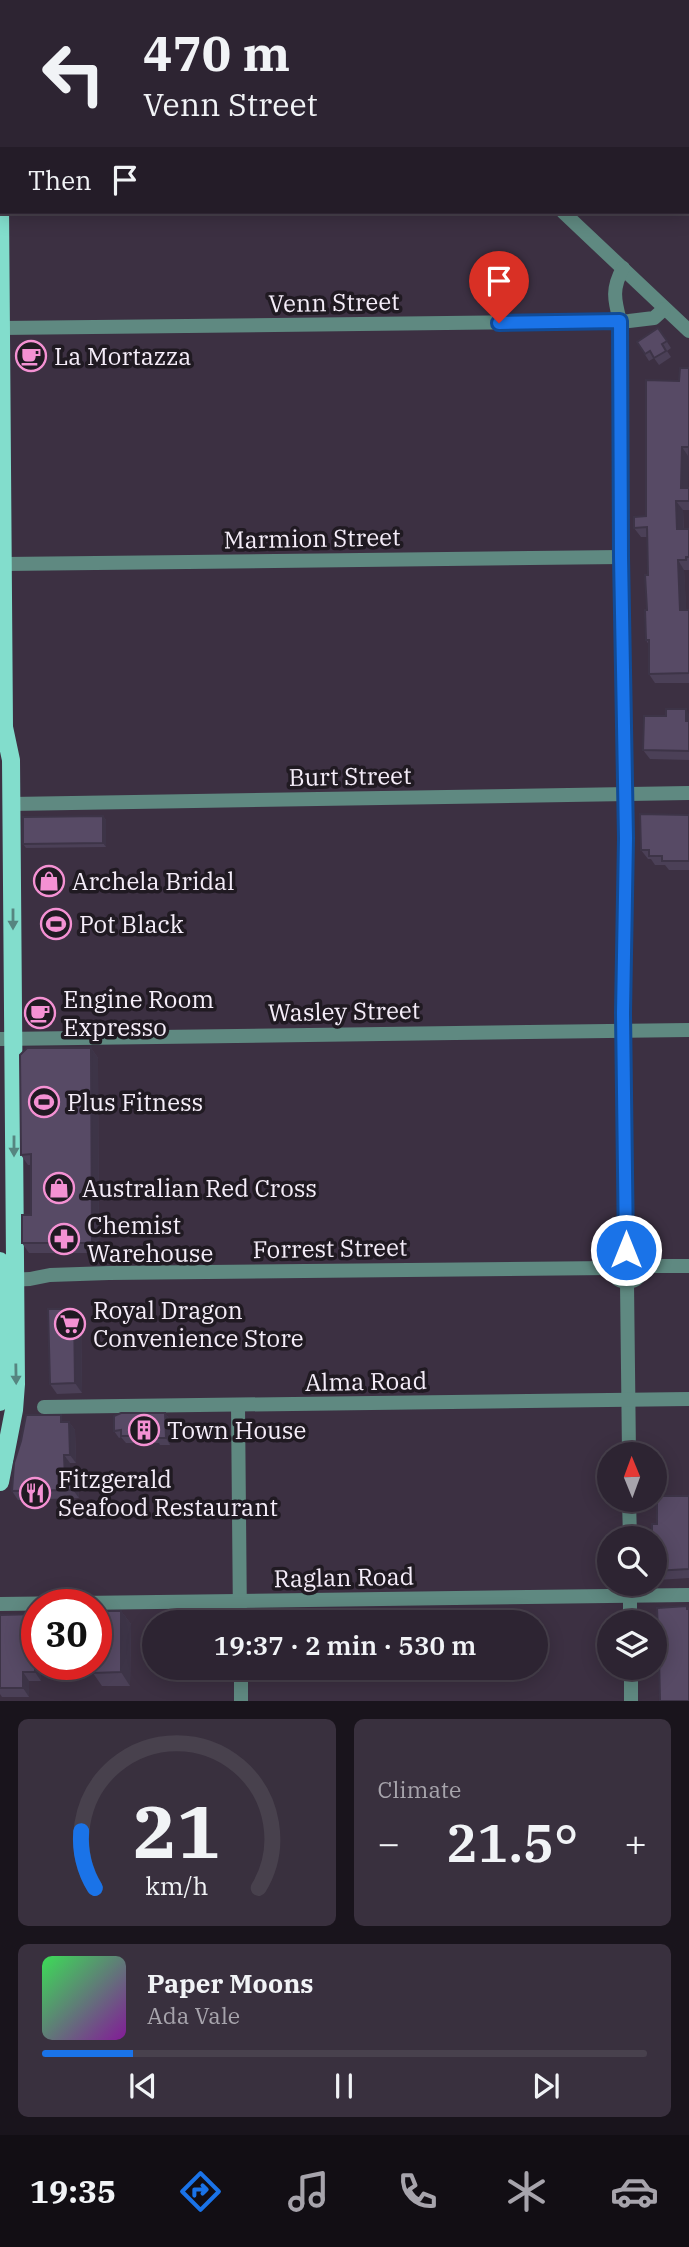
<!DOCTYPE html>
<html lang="en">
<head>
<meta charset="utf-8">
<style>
  body { margin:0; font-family:"IBM Plex Serif",serif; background:#39303e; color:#f1f3f6; height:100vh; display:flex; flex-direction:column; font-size:26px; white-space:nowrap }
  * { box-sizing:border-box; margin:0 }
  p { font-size:23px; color:#a7a4ac }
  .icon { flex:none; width:38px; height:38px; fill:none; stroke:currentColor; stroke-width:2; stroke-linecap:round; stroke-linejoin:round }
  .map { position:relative; height:1701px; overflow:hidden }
  .sheet { display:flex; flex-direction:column; gap:18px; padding:18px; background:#19141c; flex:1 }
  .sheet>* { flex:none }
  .banner { position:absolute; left:0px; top:0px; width:690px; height:214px; box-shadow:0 4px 18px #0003,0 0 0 2px #48414d; background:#2d2432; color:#f1f3f6; overflow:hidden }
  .needle { width:46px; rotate:359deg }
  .buttons { position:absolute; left:597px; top:1442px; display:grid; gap:14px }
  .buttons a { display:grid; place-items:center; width:70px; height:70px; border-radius:50%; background:#2d2432; box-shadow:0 4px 18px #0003,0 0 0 2px #48414d; font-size:35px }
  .speed { position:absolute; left:21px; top:1589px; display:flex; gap:14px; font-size:35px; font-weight:700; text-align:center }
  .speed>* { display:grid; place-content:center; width:91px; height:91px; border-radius:50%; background:#2d2432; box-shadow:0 4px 18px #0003,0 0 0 2px #48414d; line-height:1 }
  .speed .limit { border:10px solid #d22; background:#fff; color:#111 }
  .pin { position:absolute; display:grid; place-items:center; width:60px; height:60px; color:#fff; margin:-72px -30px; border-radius:50% 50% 50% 0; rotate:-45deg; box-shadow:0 0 7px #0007 }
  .pin .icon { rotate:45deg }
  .me { position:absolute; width:77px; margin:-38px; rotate:0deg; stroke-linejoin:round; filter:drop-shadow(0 0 5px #0008) }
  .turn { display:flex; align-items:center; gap:24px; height:147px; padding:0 28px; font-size:32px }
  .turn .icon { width:91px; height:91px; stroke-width:2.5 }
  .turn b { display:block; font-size:49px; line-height:60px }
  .then { display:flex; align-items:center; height:66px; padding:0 28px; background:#0003; gap:14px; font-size:26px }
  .big { font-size:52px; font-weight:600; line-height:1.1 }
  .sheet .tile { flex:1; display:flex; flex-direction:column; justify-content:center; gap:10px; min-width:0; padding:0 24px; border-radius:10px; background:#39303e }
  .sheet .dial { align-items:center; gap:0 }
  .dial svg { height:182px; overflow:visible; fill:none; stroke:#48414d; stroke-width:7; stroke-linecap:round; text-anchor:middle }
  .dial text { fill:#f1f3f6; stroke:none }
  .song { display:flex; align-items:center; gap:21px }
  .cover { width:84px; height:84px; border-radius:10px; background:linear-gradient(135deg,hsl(130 70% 55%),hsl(290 70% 35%)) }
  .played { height:7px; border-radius:4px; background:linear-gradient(90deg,#1a73e8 15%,#48414d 15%) }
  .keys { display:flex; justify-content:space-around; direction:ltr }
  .heat { display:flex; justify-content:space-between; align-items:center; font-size:38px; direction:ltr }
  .sheet .tiles { flex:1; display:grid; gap:18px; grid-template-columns:1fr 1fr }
  .tile:last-child { grid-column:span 2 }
  .trip { position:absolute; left:142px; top:1610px; width:406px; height:70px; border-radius:35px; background:#2d2432; box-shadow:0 4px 18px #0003,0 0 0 2px #48414d; font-weight:600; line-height:70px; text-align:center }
  .menu { display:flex; height:112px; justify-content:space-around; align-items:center; background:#120e14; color:#a7a4ac }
  .menu .icon { width:49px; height:49px }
  .menu .selected { color:#1a73e8 }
  .menu b { font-size:32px; color:#f1f3f6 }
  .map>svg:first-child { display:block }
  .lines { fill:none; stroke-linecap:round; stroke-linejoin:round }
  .street { stroke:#5f8981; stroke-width:14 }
  .primary { stroke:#82ddcc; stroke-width:18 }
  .wall { fill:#4b4057 }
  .shaded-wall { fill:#3d3447 }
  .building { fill:#574a65; stroke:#3d3447; stroke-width:2 }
  .oneway { fill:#568580 }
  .route-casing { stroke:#114b97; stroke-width:18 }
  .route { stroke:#1a73e8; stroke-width:12 }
  .labels { text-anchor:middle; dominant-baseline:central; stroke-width:7; stroke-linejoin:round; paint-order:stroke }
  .street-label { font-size:24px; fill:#f5edf9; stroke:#201a22 }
  .poi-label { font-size:24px; fill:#f5edf9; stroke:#201a22; text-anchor:start }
</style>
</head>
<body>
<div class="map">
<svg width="689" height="1701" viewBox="0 0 689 1701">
  <rect width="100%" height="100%" fill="#3c3042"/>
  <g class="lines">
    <g class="street">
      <polyline points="499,0 500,2"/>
      <polyline points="688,18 689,8"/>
      <polyline points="688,41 689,41"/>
      <polyline points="0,48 2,48"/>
      <polyline points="563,212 689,331"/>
      <path d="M 623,268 C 612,288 614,299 620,321 L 621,557 L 626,813 L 626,912 L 623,1013 L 626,1250"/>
      <polyline points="1,328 629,321 654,318 664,309"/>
      <polyline points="4,564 621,557"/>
      <polyline points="11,804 689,793"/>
      <polyline points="0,1039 689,1030"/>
      <circle cx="627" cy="1266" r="16"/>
      <polyline points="643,1266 689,1266"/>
      <polyline points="7,1280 30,1279 50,1275 109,1273 610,1268"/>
      <polyline points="627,1283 629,1454"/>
      <polyline points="238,1405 240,1622"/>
      <polyline points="44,1407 689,1399"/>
      <polyline points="629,1500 630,1538"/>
      <polyline points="0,1604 689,1595"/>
      <polyline points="630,1622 630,1584"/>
      <polyline points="241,1668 241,1701"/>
      <polyline points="631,1668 631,1701"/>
    </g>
    <g class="primary">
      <polyline points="685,0 687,2"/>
      <polyline points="0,205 4,727 11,760 16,1384 14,1410 0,1482"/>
      <polyline points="0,1261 0,1402"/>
    </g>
  </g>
  <g class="wall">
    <polygon points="658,328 671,348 667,351 671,357 659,365 654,358 649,361 637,342"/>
    <polygon points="689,368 688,488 689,488 689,510 683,510 684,529 689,529 689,570 684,570 686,610 689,610 689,683 655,683 649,674 649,645 646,640 648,575 647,537 641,537 634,528 646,516 679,381"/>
    <polygon points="689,714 689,760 650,759 643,750 666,716"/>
    <polygon points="689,815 689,870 669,870 665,865 655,865 651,859 648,859 641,850"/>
    <polygon points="103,816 106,820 106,847 26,848 23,844"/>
    <polygon points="91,1048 98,1058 99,1253 29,1253 22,1243 31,1215 31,1165 28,1165 21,1155"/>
    <polygon points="81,1319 82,1393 57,1394 50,1384"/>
    <polygon points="165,1413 170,1420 170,1445 160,1445 159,1443 126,1443 121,1437 119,1438 114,1431"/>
    <polygon points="66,1422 69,1422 75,1430 76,1463 70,1463 70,1479 78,1488 79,1498 18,1500 12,1491"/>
    <polygon points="689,1496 689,1578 657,1580 654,1576 654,1538 657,1524"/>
    <polygon points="687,1606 689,1609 659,1663 654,1657 654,1632 658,1632"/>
    <polygon points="121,1611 131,1624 130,1686 102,1686 93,1673"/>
    <polygon points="37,1614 37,1664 48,1664 41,1665 41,1681 29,1681 29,1697 2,1697 0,1694 0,1615"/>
  </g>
  <g class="shaded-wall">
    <polygon points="682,447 688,456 688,497 681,488"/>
    <polygon points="676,501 683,510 684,538 677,529"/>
    <polygon points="678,560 684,570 687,619 680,610"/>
    <polygon points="686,709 689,714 689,725 686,721"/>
    <polygon points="103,816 106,820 106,847 103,843"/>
    <polygon points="91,1048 98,1058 99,1253 92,1243"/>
    <polygon points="74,1309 81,1319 82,1393 75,1383"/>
    <polygon points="165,1413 170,1420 170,1445 166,1438"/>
    <polygon points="69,1422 75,1430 76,1463 70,1455"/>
    <polygon points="64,1455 70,1463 70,1487 65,1479"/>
    <polygon points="73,1479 78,1488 79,1498 73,1490"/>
    <polygon points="121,1611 131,1624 130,1686 121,1672"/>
    <polygon points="35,1656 37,1659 37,1664 41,1665 41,1681 35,1672"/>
    <polygon points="23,1672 29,1681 29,1697 23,1688"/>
  </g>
  <g class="building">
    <rect x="22" y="0" width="37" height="2"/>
    <polygon points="658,328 667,341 662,344 666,351 654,358 650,351 645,354 637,342"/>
    <polygon points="680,368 689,368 689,447 682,447 681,488 689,488 689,501 676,501 677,529 689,529 689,557 686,557 686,560 678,560 680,610 689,610 689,673 649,674 649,640 646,640 645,610 647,610 645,575 648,575 647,527 634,528 634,517 646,516 646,380 679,381"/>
    <polygon points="666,709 686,709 686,721 689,721 689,751 643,750 644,716 666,716"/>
    <polygon points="640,814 689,815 689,861 662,861 662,856 649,856 649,850 641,850"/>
    <polygon points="103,816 103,843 23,844 23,817"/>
    <polygon points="27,1048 91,1048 92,1243 22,1243 22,1215 31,1215 31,1154 21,1155 20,1055"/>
    <polygon points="48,1309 74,1309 75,1383 50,1384"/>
    <polygon points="121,1413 165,1413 166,1438 155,1438 155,1436 121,1436 121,1430 114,1431 114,1416"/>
    <polygon points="26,1415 61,1415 61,1422 69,1422 70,1455 64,1455 65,1479 73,1479 73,1490 12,1491 14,1463 21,1441"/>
    <polygon points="657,1496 689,1496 689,1569 654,1571 654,1538 652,1538 652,1524 657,1524"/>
    <polygon points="687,1606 687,1609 689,1609 689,1701 660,1701 659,1655 654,1655 654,1632 658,1632 657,1608"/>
    <polygon points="96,1611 121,1611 121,1672 93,1673 93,1664 96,1664"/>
    <polygon points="37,1614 37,1656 35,1656 35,1672 23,1672 23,1688 0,1688 0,1615"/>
  </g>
  <defs><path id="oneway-solid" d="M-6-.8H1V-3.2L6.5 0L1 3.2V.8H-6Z" transform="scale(1.75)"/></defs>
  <g class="oneway">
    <use href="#oneway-solid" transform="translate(13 919) rotate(90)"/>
    <use href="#oneway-solid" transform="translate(14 1146) rotate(90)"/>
    <use href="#oneway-solid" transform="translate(16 1374) rotate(89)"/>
  </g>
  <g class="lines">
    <g class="route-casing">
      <polyline id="route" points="499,323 620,321 621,557 626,838 623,1013 626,1250"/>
    </g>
    <use href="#route" class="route"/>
  </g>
  <defs>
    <g id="cafe-ring" transform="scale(1.575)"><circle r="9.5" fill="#201a22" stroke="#f491d3" stroke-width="1.5"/><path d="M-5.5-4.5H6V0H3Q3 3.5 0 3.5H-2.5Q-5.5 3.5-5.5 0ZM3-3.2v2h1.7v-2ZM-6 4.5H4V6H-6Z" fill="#f491d3"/></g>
    <g id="shop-ring" transform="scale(1.575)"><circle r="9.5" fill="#201a22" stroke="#f491d3" stroke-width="1.5"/><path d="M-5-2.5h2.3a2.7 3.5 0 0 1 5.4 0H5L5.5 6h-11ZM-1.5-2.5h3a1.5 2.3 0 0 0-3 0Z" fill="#f491d3"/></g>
    <g id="stadium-ring" transform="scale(1.575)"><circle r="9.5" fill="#201a22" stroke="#f491d3" stroke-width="1.5"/><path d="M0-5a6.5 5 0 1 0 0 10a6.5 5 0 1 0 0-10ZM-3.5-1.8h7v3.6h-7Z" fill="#f491d3"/></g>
    <g id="pharmacy-ring" transform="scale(1.575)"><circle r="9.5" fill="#201a22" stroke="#f491d3" stroke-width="1.5"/><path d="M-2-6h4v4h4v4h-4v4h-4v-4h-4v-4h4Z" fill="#f491d3"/></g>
    <g id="supermarket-ring" transform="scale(1.575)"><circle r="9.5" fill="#201a22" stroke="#f491d3" stroke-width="1.5"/><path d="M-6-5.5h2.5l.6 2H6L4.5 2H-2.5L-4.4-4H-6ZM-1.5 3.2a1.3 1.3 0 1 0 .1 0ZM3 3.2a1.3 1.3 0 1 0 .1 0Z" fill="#f491d3"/></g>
    <g id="building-ring" transform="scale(1.575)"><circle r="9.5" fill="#201a22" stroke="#f491d3" stroke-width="1.5"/><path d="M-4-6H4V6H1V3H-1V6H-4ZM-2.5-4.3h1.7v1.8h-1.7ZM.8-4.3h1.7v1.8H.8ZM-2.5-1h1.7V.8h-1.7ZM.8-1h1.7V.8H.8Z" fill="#f491d3"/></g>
    <g id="restaurant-ring" transform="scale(1.575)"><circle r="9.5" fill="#201a22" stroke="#f491d3" stroke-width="1.5"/><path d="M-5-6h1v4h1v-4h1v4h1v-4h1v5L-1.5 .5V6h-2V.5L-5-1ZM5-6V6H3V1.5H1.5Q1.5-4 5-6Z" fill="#f491d3"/></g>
  </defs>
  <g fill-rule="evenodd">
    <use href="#cafe-ring" x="31" y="356"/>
    <use href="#shop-ring" x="49" y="881"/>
    <use href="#stadium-ring" x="56" y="924"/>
    <use href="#cafe-ring" x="40" y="1013"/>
    <use href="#stadium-ring" x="44" y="1102"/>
    <use href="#shop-ring" x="59" y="1188"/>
    <use href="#pharmacy-ring" x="64" y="1239"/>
    <use href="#supermarket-ring" x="70" y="1324"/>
    <use href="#building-ring" x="144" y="1430"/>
    <use href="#restaurant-ring" x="35" y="1493"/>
  </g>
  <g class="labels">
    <g class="street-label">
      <text transform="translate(334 302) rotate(-1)">Venn Street</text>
      <text transform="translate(312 538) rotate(-1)">Marmion Street</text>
      <text transform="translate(350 776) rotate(-1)">Burt Street</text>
      <text transform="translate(344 1011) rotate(-1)">Wasley Street</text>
      <text transform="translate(330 1248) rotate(-1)">Forrest Street</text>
      <text transform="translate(366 1381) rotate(-1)">Alma Road</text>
      <text transform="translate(344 1577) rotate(-1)">Raglan Road</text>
    </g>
    <g class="poi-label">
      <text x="54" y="356">La Mortazza</text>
      <text x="72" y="881">Archela Bridal</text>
      <text x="79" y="924">Pot Black</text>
      <text x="63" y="999">Engine Room<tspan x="63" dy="28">Expresso</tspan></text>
      <text x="67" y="1102">Plus Fitness</text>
      <text x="82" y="1188">Australian Red Cross</text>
      <text x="87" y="1225">Chemist<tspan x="87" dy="28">Warehouse</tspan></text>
      <text x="93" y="1310">Royal Dragon<tspan x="93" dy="28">Convenience Store</tspan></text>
      <text x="167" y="1430">Town House</text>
      <text x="58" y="1479">Fitzgerald<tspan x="58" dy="28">Seafood Restaurant</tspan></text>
    </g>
  </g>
</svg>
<div class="buttons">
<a><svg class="needle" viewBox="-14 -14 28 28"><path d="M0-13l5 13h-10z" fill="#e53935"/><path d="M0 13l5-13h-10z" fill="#a7a4ac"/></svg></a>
<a><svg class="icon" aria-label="search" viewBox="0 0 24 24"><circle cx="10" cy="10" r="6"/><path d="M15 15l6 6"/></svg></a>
<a><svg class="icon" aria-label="layers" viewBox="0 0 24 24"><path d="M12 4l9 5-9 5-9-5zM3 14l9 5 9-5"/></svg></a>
</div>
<div class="speed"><div class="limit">30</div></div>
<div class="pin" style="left:499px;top:323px;background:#d93025"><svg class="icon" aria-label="arrive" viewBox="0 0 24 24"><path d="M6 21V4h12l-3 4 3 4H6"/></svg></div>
<svg class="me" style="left:626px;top:1250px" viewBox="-20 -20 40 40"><circle r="17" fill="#1a73e8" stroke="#fff" stroke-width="3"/><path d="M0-11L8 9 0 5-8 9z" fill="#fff"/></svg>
<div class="trip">19:37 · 2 min · 530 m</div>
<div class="banner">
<div class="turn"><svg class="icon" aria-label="left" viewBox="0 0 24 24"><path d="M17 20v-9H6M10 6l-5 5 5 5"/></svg><div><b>470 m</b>Venn Street</div></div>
<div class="then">Then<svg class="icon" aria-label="arrive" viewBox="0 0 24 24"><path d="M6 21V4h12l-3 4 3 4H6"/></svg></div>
</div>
</div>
<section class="sheet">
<div class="tiles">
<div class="tile dial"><svg viewBox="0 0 100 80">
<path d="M14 69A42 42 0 1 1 86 69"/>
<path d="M14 69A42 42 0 0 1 8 44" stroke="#1a73e8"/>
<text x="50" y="56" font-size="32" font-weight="700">21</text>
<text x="50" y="72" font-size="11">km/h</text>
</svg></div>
<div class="tile"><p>Climate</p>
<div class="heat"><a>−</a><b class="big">21.5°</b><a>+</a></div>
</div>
<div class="tile">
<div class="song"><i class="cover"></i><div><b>Paper Moons</b><p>Ada Vale</p></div></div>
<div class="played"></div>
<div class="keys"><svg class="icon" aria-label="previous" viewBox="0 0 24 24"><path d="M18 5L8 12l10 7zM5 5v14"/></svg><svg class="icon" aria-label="pause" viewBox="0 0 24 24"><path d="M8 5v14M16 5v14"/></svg><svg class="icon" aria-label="next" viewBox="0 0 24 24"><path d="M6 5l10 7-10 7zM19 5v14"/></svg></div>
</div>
</div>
</section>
<nav class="menu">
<b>19:35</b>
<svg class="icon selected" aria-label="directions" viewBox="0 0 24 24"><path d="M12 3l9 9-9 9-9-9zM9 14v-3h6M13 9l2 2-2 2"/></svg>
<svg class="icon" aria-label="music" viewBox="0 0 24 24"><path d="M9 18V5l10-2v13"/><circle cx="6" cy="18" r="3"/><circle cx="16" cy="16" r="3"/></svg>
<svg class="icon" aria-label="phone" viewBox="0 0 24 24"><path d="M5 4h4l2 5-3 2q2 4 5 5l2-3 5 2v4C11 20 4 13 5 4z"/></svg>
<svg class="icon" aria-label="climate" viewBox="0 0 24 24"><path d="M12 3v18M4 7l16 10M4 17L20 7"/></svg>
<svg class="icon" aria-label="car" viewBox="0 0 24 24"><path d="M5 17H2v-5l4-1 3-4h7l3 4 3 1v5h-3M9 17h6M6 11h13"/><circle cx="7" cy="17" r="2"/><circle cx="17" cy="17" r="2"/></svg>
</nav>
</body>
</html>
